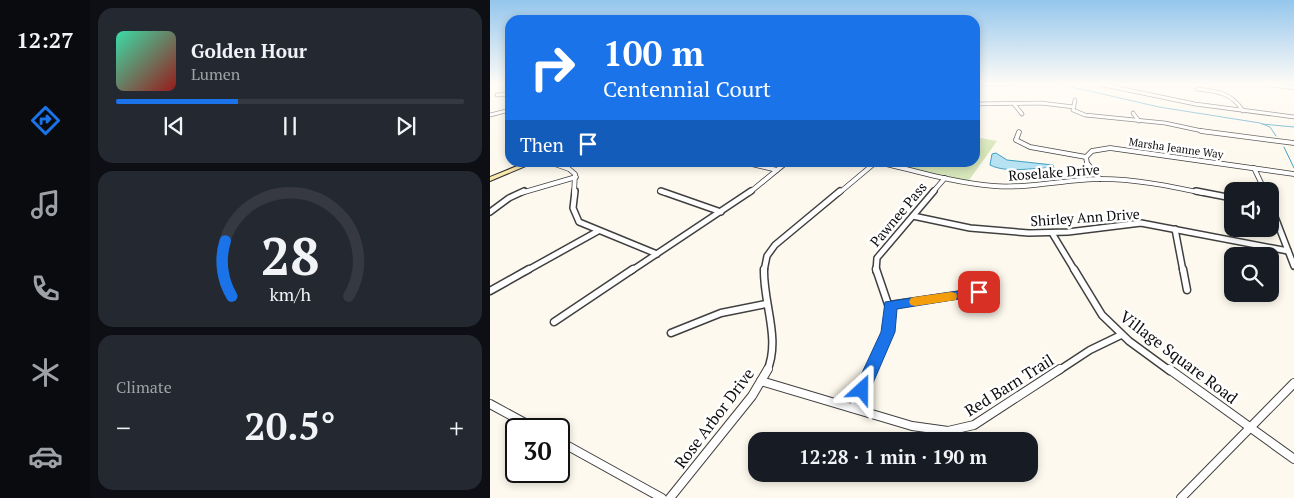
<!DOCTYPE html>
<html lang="en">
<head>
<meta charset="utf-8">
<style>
  body { margin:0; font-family:"PT Serif",serif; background:#242831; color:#f1f3f6; height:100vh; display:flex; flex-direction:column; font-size:19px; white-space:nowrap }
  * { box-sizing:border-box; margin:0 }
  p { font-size:16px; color:#9ea1a6 }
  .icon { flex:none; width:28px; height:28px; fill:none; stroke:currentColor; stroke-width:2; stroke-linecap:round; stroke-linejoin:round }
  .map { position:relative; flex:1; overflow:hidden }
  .sheet { display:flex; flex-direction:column; gap:8px; padding:8px; background:#0d0f14; width:400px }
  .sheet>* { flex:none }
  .top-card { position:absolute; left:15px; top:15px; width:475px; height:152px; border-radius:15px; box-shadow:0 2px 8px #0003; background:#1a73e8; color:#fff; overflow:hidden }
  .tools { position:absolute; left:734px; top:182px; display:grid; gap:10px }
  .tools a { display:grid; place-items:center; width:55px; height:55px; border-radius:10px; background:#171b24; box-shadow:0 2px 8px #0003; font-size:25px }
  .speed { position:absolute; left:15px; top:418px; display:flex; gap:10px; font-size:25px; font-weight:700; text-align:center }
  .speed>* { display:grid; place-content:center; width:65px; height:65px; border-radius:50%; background:#171b24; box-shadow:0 2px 8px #0003; line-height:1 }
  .speed .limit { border:2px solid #111; border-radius:8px; background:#fff; color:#111 }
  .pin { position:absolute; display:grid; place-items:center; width:42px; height:42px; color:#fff; margin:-21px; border-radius:10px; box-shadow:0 2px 8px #0006 }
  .me { position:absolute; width:55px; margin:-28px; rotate:24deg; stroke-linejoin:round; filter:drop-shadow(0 0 4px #0008) }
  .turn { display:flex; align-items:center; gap:18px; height:105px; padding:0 15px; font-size:22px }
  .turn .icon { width:65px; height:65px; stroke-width:2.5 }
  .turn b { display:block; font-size:35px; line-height:42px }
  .then { display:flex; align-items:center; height:48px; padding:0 15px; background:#0003; gap:10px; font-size:19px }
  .big { font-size:38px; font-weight:700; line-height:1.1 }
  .sheet .card { flex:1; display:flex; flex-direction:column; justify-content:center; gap:8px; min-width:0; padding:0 18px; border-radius:15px; background:#242831 }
  .sheet .dial { align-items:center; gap:0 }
  .dial svg { height:130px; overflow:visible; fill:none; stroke:#363941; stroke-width:7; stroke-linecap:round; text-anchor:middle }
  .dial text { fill:#f1f3f6; stroke:none }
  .song { display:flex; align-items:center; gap:15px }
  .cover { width:60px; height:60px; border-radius:8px; background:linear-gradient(135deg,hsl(160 70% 55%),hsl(0 70% 35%)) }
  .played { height:5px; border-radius:2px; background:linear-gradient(90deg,#1a73e8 35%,#363941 35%) }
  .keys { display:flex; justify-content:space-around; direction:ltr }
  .heat { display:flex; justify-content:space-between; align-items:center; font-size:28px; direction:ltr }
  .trip { position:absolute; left:258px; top:432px; width:290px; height:50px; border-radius:15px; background:#171b24; box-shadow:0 2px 8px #0003; font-weight:700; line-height:50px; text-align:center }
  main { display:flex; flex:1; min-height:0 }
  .dock { display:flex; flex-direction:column; width:90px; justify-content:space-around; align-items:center; background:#090b0e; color:#9ea1a6 }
  .dock .icon { width:35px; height:35px }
  .dock .current { color:#1a73e8 }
  .dock b { font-size:22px; color:#f1f3f6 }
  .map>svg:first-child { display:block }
  .green { fill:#d6e6ba }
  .water { fill:#b6e2f2; stroke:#419fc5 }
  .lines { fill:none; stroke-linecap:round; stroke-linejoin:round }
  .stream { stroke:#419fc5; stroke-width:1 }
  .street-far4-casing { stroke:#404040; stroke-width:4.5 }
  .street-far3-casing { stroke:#404040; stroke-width:5.5 }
  .street-far2-casing { stroke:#404040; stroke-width:8 }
  .street-far1-casing { stroke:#404040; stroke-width:9 }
  .street-casing { stroke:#404040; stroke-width:10 }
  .secondary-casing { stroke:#2f2f2f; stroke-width:2 }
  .street-far4 { stroke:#fff; stroke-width:3 }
  .street-far3 { stroke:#fff; stroke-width:4 }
  .street-far2 { stroke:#fff; stroke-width:5 }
  .street-far1 { stroke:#fff; stroke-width:6 }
  .street { stroke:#fff; stroke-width:8 }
  .secondary { fill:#fae9ad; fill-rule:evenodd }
  .route { fill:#1a73e8; stroke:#114b97 }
  .slow { fill:#f59e0b }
  .labels { text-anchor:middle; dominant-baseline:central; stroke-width:5; stroke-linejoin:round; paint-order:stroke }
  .far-street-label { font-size:11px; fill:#0d0d0d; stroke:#fff }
  .street-label { font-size:14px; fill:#0d0d0d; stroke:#fff }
  .near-street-label { font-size:16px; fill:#0d0d0d; stroke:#fff }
</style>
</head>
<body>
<main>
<nav class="dock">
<b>12:27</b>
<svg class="icon current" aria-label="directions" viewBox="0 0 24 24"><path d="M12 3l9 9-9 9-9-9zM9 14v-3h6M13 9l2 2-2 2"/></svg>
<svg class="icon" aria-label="music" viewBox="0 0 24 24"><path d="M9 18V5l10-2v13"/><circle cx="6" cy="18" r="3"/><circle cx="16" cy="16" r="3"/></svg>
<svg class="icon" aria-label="phone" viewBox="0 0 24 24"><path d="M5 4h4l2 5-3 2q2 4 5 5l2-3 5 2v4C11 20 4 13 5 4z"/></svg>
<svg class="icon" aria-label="climate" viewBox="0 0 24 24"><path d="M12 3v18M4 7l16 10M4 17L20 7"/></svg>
<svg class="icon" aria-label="car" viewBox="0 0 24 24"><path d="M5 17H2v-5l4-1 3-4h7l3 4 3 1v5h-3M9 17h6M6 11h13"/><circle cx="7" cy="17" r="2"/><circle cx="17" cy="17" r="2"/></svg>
</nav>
<section class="sheet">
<div class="card">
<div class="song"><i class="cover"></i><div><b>Golden Hour</b><p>Lumen</p></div></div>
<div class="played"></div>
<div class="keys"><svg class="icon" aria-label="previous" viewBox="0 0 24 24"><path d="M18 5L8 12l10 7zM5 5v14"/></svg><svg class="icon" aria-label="pause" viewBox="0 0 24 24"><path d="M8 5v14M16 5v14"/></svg><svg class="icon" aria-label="next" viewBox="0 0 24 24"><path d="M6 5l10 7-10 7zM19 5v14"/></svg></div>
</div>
<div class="card dial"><svg viewBox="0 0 100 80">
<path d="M14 69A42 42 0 1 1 86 69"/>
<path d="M14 69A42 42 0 0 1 10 35" stroke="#1a73e8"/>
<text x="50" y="56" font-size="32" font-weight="700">28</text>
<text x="50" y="72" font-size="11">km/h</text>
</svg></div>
<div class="card"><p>Climate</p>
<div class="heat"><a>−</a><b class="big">20.5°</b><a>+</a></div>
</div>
</section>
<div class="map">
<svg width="804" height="498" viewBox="0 0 804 498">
  <rect width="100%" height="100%" fill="#fef9ee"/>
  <polygon class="green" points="485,137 507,141 477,183 388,163 485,162"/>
  <path class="water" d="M 506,153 L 517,160 L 563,165 L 564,168 C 544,167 518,174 500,165 L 502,154 Z"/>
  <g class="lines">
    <g class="stream">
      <polyline points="569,84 669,107 770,123 780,127 786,136"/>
      <polyline points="772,124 804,127"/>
      <polyline points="794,147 804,168"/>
    </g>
    <g class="street-far4-casing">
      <g id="street-far4">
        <polyline points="485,84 522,84"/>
        <polyline points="609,84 705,104 804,117"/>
        <polyline points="771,84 804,88"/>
        <path d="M 707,89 C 727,91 742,93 753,111"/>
        <polyline points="7,95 20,94"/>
        <polyline points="585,100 583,110 595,115 675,123 717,132"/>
        <polyline points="485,104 551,103 584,107"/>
        <polyline points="524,104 532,114"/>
        <polyline points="643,113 649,121"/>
        <polyline points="0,115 20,110"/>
      </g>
    </g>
    <g class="street-far3-casing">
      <g id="street-far3">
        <polyline points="711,131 804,143"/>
        <polyline points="529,132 526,140 540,147 596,157"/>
        <polyline points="59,162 79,169 85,174 84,193"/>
        <polyline points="253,162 287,170 259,193"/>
        <path d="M 388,162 C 426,171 465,183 504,186 C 540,189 575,179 611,179 C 645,179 679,186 713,193"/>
        <polyline points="764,168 775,191"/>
        <polyline points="287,170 297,162"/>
        <polyline points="610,179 597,163 596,157 602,151 620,148 804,174"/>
        <polyline points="170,191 175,193"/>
        <polyline points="31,193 86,177"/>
        <polyline points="349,193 386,162"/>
        <polyline points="442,193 455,178"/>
      </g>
    </g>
    <g class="street-far2-casing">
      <g id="street-far2">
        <polyline points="85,191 83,208 89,222 167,254"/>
        <polyline points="171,191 231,212"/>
        <polyline points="706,191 742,198"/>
        <polyline points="780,204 804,266"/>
        <polyline points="0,212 19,198 34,191"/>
        <polyline points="423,216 480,228 539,233 578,232 651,223 798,251"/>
        <polyline points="685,229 693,271"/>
        <polyline points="562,233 585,271"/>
        <polyline points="36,271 108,231"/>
        <polyline points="141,271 261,191"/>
        <polyline points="274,271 277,256 285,245 350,191"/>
        <polyline points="386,271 387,258 444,191"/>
      </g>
    </g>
    <g class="street-far1-casing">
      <g id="street-far1">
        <path d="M 274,269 C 273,303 291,339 277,371"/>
        <polyline points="584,269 612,315 639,341 680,371"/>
        <polyline points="693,269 697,290"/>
        <polyline points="0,291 39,269"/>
        <polyline points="400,305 489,292"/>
        <polyline points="64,322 143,269"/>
        <polyline points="181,333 231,313 276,304"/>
        <polyline points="382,371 397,333 401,313 386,269"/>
        <polyline points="568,371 600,350 631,335"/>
      </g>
    </g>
    <g class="street-casing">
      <g id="street">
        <polyline points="679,369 804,459"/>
        <polyline points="271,381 422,426 458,431 484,425 570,369"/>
        <polyline points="0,404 46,429"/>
        <polyline points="363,408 382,369"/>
        <polyline points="69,441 172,498"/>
        <polyline points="180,498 262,396 278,369"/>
        <polyline points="691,498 804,383"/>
      </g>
    </g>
    <g class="secondary-casing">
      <polygon id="secondary" points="37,162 45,162 0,181 0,177"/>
    </g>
    <use href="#street-far4" class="street-far4"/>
    <use href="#street-far3" class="street-far3"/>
    <use href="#street-far2" class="street-far2"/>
    <use href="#street-far1" class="street-far1"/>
    <use href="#street" class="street"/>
    <use href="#secondary" class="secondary"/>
  </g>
  <linearGradient id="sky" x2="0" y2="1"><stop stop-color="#94c6ec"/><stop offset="0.55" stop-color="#fffcf7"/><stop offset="1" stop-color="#fffcf7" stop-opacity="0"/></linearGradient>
  <rect width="804" height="153" fill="url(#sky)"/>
  <polygon class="route" points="489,288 495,292 493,295 407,309 405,332 380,390 378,395 372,397 366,395 364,390 391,332 395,302"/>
  <polygon class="slow" points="461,292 466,293 467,296 466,300 425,306 421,305 419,302 421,298 425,297"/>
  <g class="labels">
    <g class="far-street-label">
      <text transform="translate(686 148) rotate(8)">Marsha Jeanne Way</text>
    </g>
    <g class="street-label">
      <text transform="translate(564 172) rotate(-4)">Roselake Drive</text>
      <text transform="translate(408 214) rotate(-50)">Pawnee Pass</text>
      <text transform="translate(595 217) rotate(-4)">Shirley Ann Drive</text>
    </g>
    <g class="near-street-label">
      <text transform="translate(689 357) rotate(37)">Village Square Road</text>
      <text transform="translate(519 385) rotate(-32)">Red Barn Trail</text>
      <text transform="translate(224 418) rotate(-53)">Rose Arbor Drive</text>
    </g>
  </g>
</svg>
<div class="tools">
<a><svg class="icon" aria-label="sound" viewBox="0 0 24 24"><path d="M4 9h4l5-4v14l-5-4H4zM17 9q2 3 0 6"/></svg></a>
<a><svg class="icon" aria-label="search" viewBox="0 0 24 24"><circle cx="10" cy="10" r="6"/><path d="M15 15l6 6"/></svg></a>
</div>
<div class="speed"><div class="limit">30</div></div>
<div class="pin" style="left:489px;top:292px;background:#d93025"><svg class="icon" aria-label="arrive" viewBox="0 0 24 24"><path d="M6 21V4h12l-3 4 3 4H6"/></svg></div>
<svg class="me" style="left:372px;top:390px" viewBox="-20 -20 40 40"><path d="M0-17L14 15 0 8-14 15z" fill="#1a73e8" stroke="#fff" stroke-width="4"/></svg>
<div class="trip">12:28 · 1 min · 190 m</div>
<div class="top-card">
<div class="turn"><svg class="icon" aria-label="right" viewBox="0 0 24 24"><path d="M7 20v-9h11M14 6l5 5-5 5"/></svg><div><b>100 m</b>Centennial Court</div></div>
<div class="then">Then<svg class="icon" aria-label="arrive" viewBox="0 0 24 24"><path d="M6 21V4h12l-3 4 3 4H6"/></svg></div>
</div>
</div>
</main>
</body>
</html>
